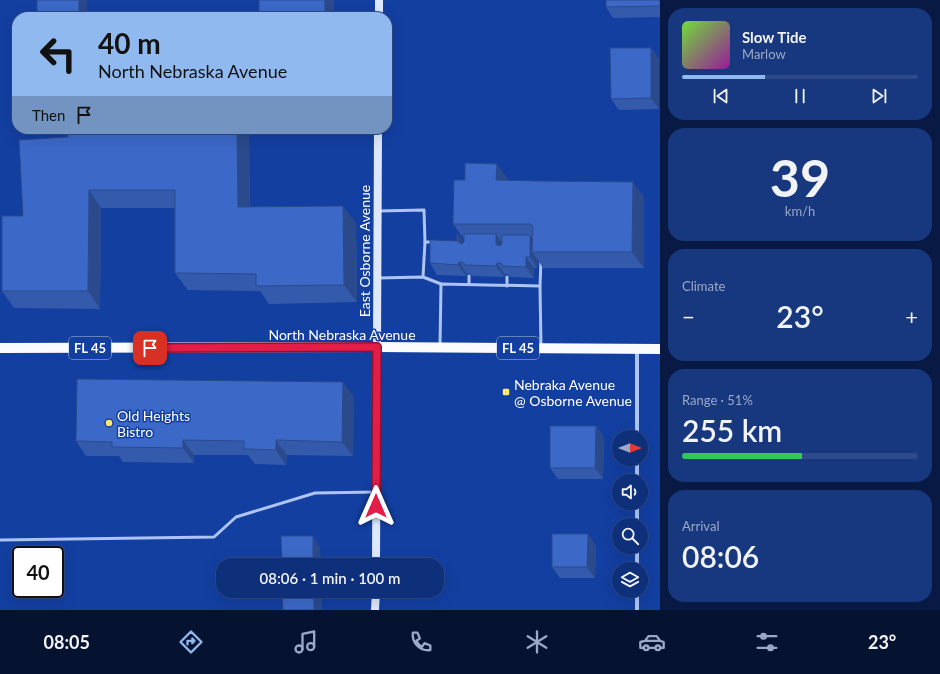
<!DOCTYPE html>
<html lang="en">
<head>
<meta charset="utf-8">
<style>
  body { margin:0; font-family:Lato,sans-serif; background:#17377e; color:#f1f3f6; height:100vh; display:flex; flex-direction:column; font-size:15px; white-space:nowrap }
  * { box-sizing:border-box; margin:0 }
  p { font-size:13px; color:#9ba9c6 }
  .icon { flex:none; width:22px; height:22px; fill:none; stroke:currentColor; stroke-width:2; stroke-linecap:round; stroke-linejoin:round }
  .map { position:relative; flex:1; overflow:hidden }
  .details { display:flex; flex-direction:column; gap:8px; padding:8px; background:#081a43; width:280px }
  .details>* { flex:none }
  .top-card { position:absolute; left:12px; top:12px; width:380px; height:122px; border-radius:16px; box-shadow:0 4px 16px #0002,0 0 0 1px #2e4a8a; background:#90b9f0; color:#111; overflow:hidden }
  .needle { width:26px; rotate:90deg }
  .fabs { position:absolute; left:612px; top:430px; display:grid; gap:8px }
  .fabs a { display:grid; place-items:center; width:36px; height:36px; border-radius:50%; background:#0e2f79; box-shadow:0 4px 16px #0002,0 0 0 1px #2e4a8a; font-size:20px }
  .speed { position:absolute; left:12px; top:546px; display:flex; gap:8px; font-size:20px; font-weight:700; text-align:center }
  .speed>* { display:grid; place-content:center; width:52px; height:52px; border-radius:50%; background:#0e2f79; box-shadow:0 4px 16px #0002,0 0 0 1px #2e4a8a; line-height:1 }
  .speed .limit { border:2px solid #111; border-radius:6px; background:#fff; color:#111 }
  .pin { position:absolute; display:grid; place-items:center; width:34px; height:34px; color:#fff; margin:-17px; border-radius:8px; box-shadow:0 2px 6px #0006 }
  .me { position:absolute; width:44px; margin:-22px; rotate:0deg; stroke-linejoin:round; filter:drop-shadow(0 0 3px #0008) }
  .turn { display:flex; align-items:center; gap:14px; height:84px; padding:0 20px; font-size:18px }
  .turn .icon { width:52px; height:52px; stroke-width:2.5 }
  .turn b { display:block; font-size:28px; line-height:34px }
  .then { display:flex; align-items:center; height:38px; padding:0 20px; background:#0003; gap:8px; font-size:15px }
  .big { font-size:30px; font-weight:600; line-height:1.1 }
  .details .card { flex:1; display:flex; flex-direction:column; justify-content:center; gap:6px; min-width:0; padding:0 14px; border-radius:16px; background:#17377e }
  .details .dial { align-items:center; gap:0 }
  .dial b { font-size:52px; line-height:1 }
  .song { display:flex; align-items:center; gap:12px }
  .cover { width:48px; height:48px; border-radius:6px; background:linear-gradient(135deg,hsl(100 70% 55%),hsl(300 70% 35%)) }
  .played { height:4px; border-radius:2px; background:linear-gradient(90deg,#90b9f0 35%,#2e4a8a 35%) }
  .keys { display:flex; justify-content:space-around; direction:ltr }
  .heat { display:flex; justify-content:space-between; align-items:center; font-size:22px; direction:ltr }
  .charge { height:6px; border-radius:3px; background:linear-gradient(90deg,#34c759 51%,#2e4a8a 0) }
  .trip { position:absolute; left:216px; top:558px; width:228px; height:40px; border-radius:16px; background:#0e2f79; box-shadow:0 4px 16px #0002,0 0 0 1px #2e4a8a; font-weight:600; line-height:40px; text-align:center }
  .tabs { display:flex; height:64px; justify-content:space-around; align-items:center; background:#061330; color:#9ba9c6 }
  .tabs .icon { width:28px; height:28px }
  .tabs .selected { color:#90b9f0 }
  .tabs b { font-size:18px; color:#f1f3f6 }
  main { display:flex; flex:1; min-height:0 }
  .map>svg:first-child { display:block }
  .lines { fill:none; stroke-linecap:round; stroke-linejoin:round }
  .lane { stroke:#adc4f5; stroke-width:3 }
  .street { stroke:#adc4f5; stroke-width:4 }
  .secondary { stroke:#dde7fd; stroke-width:8 }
  .primary { stroke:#fafbff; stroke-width:10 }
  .wall { fill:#345aac }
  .shaded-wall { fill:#2a4a8c }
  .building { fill:#3c69c8; stroke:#2a4a8c }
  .route-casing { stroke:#92132f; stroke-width:10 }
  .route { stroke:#e11d48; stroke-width:7 }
  .poi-dot { fill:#ffe870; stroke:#133fa1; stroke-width:1.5 }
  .labels { text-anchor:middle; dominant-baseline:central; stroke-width:3; stroke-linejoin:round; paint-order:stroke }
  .shield { fill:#133fa1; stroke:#b8c5e3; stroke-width:1 }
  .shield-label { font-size:13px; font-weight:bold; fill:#fff }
  .street-label { font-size:14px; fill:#fff; stroke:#133fa1 }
  .poi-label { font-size:14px; fill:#fff; stroke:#133fa1; text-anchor:start }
</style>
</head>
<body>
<main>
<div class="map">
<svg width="660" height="610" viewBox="0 0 660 610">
  <rect width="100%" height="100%" fill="#133fa1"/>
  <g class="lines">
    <g class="lane">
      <polyline points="378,211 424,210 425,242 435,242"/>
      <polyline points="541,260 540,286 541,347"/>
      <polyline points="423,277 425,242"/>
      <polyline points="507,277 507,286"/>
      <polyline points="378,278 423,277 441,284"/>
      <polyline points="469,284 469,276"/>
      <polyline points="440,345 441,284 540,286"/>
      <polyline points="0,540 214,537 236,517 315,493 376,492"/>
    </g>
    <g class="street">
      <polyline points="637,350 637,437"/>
      <polyline points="637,459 637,481"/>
      <polyline points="637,503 637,525"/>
      <polyline points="637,547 637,569"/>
      <polyline points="637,591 637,610"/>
    </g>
    <g class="secondary">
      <polyline points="379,17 379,0"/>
      <polyline points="376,565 378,129"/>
      <polyline points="375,610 376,591"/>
    </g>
    <polyline class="primary" points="0,348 377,347 660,349"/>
  </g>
  <g class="wall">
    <polygon points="660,0 660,17 613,18 606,7"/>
    <polygon points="651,48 659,59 659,109 619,110 611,99"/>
    <polygon points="68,129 249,129 250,207 356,223 357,302 269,304 260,291 188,290 175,273 175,208 101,208 100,309 14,308 2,291 23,216 68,137"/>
    <polygon points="508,179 508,180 644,197 644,268 543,268 538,260 537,268 534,268 534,278 510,277 507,274 505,275 504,277 472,276 469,273 467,274 466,276 437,275 430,263 464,242 464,239 453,224"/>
    <polygon points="354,397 353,456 287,455 286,465 255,464 248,455 194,455 194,463 123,462 119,456 86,456 76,441"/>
    <polygon points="596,426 604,438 603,479 558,479 550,468"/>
    <polygon points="588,534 596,546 595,578 560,578 552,567"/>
  </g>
  <g class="shaded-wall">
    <rect x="79" y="0" width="8" height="17"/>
    <rect x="325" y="0" width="9" height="17"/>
    <polygon points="651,48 659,59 659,109 651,98"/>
    <polygon points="237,129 249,129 250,225 238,207"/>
    <polygon points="497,164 508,179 507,196 496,180"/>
    <polygon points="633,182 644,197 644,268 632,252"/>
    <polygon points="89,190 101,208 100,309 88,291"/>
    <polygon points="343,206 356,223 357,302 344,285"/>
    <polygon points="458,234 466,245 466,253 458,242"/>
    <polygon points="496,234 504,246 504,255 496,244"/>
    <polygon points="530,235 538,246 532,252 538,260 537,268 530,257"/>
    <polygon points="526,257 534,268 534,278 526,267"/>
    <polygon points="459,262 467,274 466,276 458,265"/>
    <polygon points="497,263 505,275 504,277 496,266"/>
    <polygon points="343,382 354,397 353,456 342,442"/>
    <polygon points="596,426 604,438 603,479 595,468"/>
    <polygon points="183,440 194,455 194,463 183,448"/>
    <polygon points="276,440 287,455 286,465 276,450"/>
    <polygon points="588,534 596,546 595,578 587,567"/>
    <polygon points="313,536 320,548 321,565 313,565"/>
    <rect x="314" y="591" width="8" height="19"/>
  </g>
  <g class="building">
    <rect x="37" y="0" width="42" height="17"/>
    <polygon points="259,0 325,0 325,17 256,17 256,13 259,13"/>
    <polygon points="606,0 660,0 660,6 606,7"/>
    <polygon points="610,48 651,48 651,98 611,99"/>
    <polygon points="68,129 237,129 238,207 343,206 344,285 256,286 256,274 175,273 175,190 89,190 88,291 2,291 2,216 23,216 19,140 68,137"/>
    <polygon points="465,163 497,164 496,180 537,181 633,182 632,252 532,252 533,227 531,224 453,224 454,180 465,180"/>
    <polygon points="457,234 458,234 458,242 462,244 464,242 464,234 496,234 496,244 500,246 502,243 502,235 530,235 530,257 526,257 526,267 502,266 502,264 500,263 497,263 496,266 464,265 464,263 462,262 459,262 458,265 430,263 430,240 457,241"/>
    <polygon points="77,379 343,382 342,442 276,440 276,450 244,449 244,441 183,440 183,448 112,447 112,442 76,441"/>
    <polygon points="550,426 596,426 595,468 550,468"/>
    <polygon points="552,534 588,534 587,567 552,567"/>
    <polygon points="281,536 313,536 313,565 282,565"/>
    <polygon points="282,591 314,591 314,610 283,610"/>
  </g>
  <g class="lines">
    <g class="route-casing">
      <polyline id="route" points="150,348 377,347 376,506"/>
    </g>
    <use href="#route" class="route"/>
  </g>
  <g class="poi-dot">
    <rect x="502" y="388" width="8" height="8" rx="2"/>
    <circle cx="109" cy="423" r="4"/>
  </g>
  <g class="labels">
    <g class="shield">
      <rect x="69" y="337" width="42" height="22" rx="3"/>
      <rect x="497" y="337" width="42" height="22" rx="3"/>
    </g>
    <g class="shield-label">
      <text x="90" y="348">FL 45</text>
      <text x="518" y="348">FL 45</text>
    </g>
    <g class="street-label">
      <text transform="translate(364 251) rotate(-90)">East Osborne Avenue</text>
      <text x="342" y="334">North Nebraska Avenue</text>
    </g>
    <g class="poi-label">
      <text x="514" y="384">Nebraka Avenue<tspan x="514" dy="16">@ Osborne Avenue</tspan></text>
      <text x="117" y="415">Old Heights<tspan x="117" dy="16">Bistro</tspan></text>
    </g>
  </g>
</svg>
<div class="fabs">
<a><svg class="needle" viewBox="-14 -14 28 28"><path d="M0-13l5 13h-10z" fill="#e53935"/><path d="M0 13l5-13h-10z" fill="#9ba9c6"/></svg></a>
<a><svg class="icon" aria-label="sound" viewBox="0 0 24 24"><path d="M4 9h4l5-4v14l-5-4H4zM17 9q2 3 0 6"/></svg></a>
<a><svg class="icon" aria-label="search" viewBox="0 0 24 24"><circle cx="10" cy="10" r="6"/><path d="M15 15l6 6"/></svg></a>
<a><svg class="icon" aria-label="layers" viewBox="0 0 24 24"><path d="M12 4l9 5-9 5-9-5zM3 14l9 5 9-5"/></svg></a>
</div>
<div class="speed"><div class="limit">40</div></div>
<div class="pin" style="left:150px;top:348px;background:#d93025"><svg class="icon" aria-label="arrive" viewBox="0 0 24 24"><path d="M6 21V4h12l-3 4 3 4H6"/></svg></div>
<svg class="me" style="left:376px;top:506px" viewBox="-20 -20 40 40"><path d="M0-17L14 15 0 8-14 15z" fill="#e11d48" stroke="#fff" stroke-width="4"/></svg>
<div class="trip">08:06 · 1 min · 100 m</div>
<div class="top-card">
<div class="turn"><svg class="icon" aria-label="left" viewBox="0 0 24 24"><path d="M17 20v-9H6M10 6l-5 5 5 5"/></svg><div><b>40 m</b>North Nebraska Avenue</div></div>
<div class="then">Then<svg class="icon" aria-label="arrive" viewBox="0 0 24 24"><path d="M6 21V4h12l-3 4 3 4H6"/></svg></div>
</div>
</div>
<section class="details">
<div class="card">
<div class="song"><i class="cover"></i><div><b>Slow Tide</b><p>Marlow</p></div></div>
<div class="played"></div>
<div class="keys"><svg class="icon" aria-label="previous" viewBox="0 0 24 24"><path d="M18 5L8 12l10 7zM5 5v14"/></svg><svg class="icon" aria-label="pause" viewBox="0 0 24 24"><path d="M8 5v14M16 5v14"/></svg><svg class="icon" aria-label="next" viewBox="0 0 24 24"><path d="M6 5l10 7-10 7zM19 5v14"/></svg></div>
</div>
<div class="card dial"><b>39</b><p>km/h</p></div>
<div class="card"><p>Climate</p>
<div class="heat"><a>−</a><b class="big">23°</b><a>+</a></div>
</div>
<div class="card"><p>Range · 51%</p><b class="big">255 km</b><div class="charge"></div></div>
<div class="card"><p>Arrival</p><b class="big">08:06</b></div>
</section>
</main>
<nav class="tabs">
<b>08:05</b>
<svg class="icon selected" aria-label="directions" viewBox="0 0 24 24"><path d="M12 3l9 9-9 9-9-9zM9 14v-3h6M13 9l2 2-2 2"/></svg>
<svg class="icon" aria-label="music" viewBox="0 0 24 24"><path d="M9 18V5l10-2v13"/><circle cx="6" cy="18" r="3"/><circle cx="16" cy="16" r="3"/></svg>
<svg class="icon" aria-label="phone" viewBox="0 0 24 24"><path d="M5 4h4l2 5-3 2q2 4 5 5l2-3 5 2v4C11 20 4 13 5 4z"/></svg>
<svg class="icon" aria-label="climate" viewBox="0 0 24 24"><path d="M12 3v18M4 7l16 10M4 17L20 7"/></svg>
<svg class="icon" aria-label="car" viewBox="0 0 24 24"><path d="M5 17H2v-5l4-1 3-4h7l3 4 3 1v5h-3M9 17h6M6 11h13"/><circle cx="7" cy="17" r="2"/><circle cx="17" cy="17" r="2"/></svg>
<svg class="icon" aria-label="filters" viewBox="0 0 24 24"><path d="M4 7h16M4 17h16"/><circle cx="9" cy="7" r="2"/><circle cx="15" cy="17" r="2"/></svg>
<b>23°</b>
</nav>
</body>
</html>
